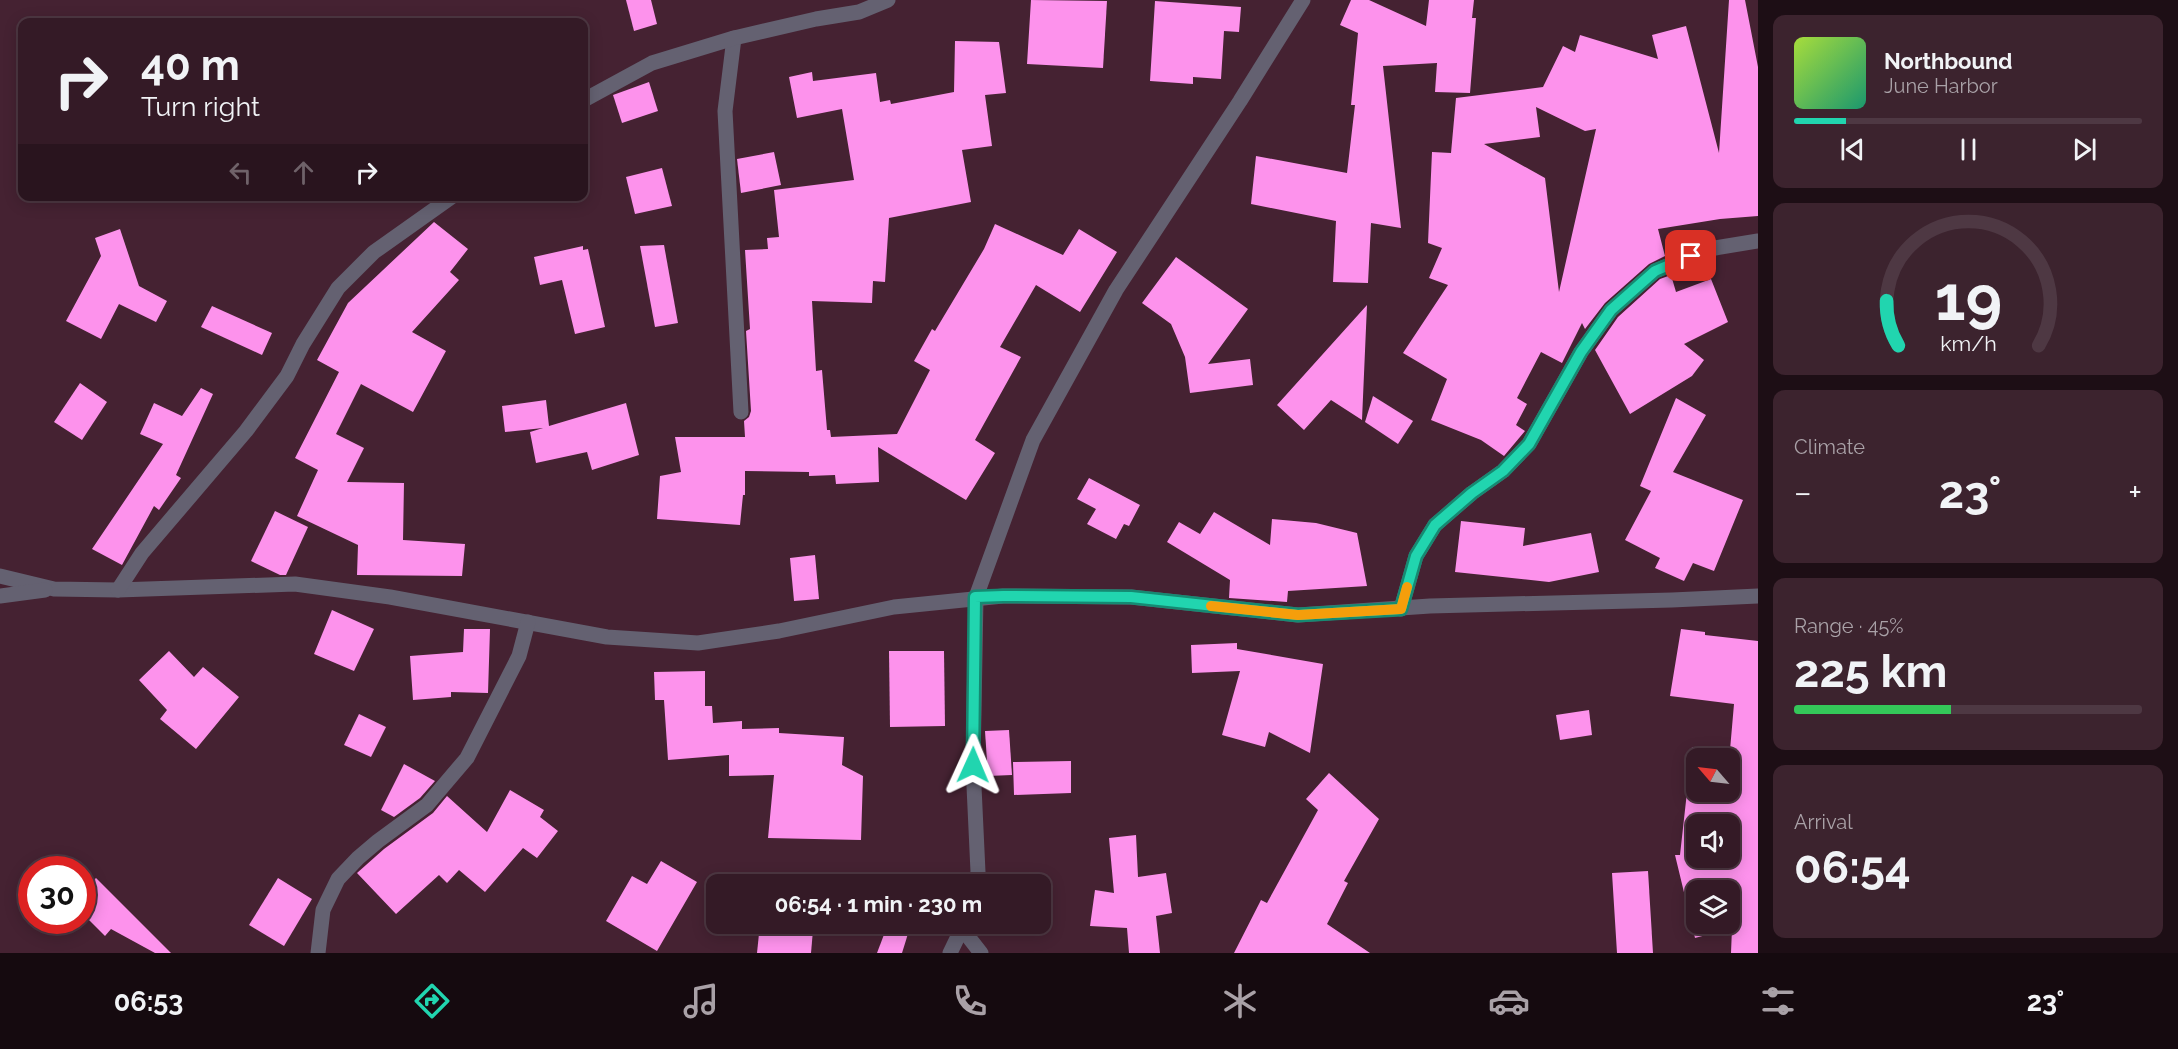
<!DOCTYPE html>
<html lang="en">
<head>
<meta charset="utf-8">
<style>
  body { margin:0; font-family:Raleway,sans-serif; background:#3c232e; color:#f1f3f6; height:100vh; display:flex; flex-direction:column; font-size:22px; white-space:nowrap }
  * { box-sizing:border-box; margin:0 }
  p { font-size:20px; color:#a9a1a7 }
  .icon { flex:none; width:33px; height:33px; fill:none; stroke:currentColor; stroke-width:2; stroke-linecap:round; stroke-linejoin:round }
  .map { position:relative; flex:1; overflow:hidden }
  .panel { display:flex; flex-direction:column; gap:15px; padding:15px; background:#1d0e15; width:420px }
  .panel>* { flex:none }
  .top-card { position:absolute; left:18px; top:18px; width:570px; height:183px; border-radius:12px; box-shadow:0 3px 15px #0003,0 0 0 2px #4e3843; background:#341a26; color:#f1f3f6; overflow:hidden }
  .needle { width:39px; rotate:298deg }
  .buttons { position:absolute; left:1686px; top:748px; display:grid; gap:12px }
  .buttons a { display:grid; place-items:center; width:54px; height:54px; border-radius:12px; background:#341a26; box-shadow:0 3px 15px #0003,0 0 0 2px #4e3843; font-size:30px }
  .speed { position:absolute; left:18px; top:856px; display:flex; gap:12px; font-size:30px; font-weight:700; text-align:center }
  .speed>* { display:grid; place-content:center; width:78px; height:78px; border-radius:50%; background:#341a26; box-shadow:0 3px 15px #0003,0 0 0 2px #4e3843; line-height:1 }
  .speed .limit { border:9px solid #d22; background:#fff; color:#111 }
  .pin { position:absolute; display:grid; place-items:center; width:51px; height:51px; color:#fff; margin:-26px; border-radius:12px; box-shadow:0 3px 9px #0006 }
  .me { position:absolute; width:66px; margin:-33px; rotate:1deg; stroke-linejoin:round; filter:drop-shadow(0 0 4px #0008) }
  .turn { display:flex; align-items:center; gap:21px; height:126px; padding:0 24px; font-size:27px }
  .turn .icon { width:78px; height:78px; stroke-width:2.5 }
  .turn b { display:block; font-size:42px; line-height:51px }
  .lanes { display:flex; align-items:center; height:57px; padding:0 24px; background:#0003; justify-content:center; gap:30px; direction:ltr }
  .lanes .off { opacity:.35 }
  .big { font-size:45px; font-weight:700; line-height:1.1 }
  .panel .widget { flex:1; display:flex; flex-direction:column; justify-content:center; gap:9px; min-width:0; padding:0 21px; border-radius:12px; background:#3c232e }
  .panel .dial { align-items:center; gap:0 }
  .dial svg { height:156px; overflow:visible; fill:none; stroke:#4e3843; stroke-width:7; stroke-linecap:round; text-anchor:middle }
  .dial text { fill:#f1f3f6; stroke:none }
  .song { display:flex; align-items:center; gap:18px }
  .cover { width:72px; height:72px; border-radius:9px; background:linear-gradient(135deg,hsl(80 70% 55%),hsl(160 70% 35%)) }
  .played { height:6px; border-radius:3px; background:linear-gradient(90deg,#21d5af 15%,#4e3843 15%) }
  .keys { display:flex; justify-content:space-around; direction:ltr }
  .heat { display:flex; justify-content:space-between; align-items:center; font-size:33px; direction:ltr }
  .charge { height:9px; border-radius:4px; background:linear-gradient(90deg,#34c759 45%,#4e3843 0) }
  .trip { position:absolute; left:706px; top:874px; width:345px; height:60px; border-radius:12px; background:#341a26; box-shadow:0 3px 15px #0003,0 0 0 2px #4e3843; font-weight:700; line-height:60px; text-align:center }
  .tabs { display:flex; height:96px; justify-content:space-around; align-items:center; background:#150a0f; color:#a9a1a7 }
  .tabs .icon { width:42px; height:42px }
  .tabs .active { color:#21d5af }
  .tabs b { font-size:27px; color:#f1f3f6 }
  main { display:flex; flex:1; min-height:0 }
  .map>svg:first-child { display:block }
  .building { fill:#fd92ec; fill-rule:evenodd }
  .lines { fill:none; stroke-linecap:round; stroke-linejoin:round }
  .minor { stroke:#646171; stroke-width:15 }
  .route-casing { stroke:#158a72; stroke-width:15 }
  .route { stroke:#21d5af; stroke-width:10 }
  .slow { stroke:#f59e0b; stroke-width:10 }
</style>
</head>
<body>
<main>
<div class="map">
<svg width="1758" height="953" viewBox="0 0 1758 953">
  <rect width="100%" height="100%" fill="#452232"/>
  <g class="building">
    <polygon points="626,0 651,0 657,24 634,31"/>
    <polygon points="1031,0 1107,1 1103,68 1027,64"/>
    <polygon points="1351,0 1369,0 1426,26 1429,0 1474,0 1472,18 1476,18 1470,93 1435,92 1437,63 1383,66 1401,228 1371,223 1368,283 1333,282 1336,221 1251,204 1256,156 1347,173 1355,105 1351,105 1358,33 1340,25"/>
    <path d="M 1729,0 L 1745,0 L 1758,67 L 1758,216 L 1720,219 L 1658,229 L 1665,256 L 1649,264 L 1605,303 L 1585,329 L 1582,323 L 1562,363 L 1541,352 L 1517,398 L 1527,404 L 1516,425 L 1525,431 L 1504,456 L 1481,440 L 1431,420 L 1447,379 L 1403,353 L 1448,285 L 1429,278 L 1442,248 L 1428,243 L 1432,152 L 1451,153 L 1456,98 L 1543,87 L 1563,46 L 1575,52 L 1580,35 L 1658,59 L 1652,35 L 1686,26 L 1719,153 ZM 1536,107 L 1585,131 L 1596,129 L 1559,292 L 1545,178 L 1484,144 L 1540,137 Z"/>
    <polygon points="1155,1 1241,7 1239,32 1224,31 1221,79 1193,77 1193,84 1150,81"/>
    <polygon points="955,41 999,42 1006,93 985,95 992,146 962,150 971,202 889,218 885,282 873,281 872,303 812,301 816,371 822,370 827,430 830,430 831,437 897,434 930,370 914,361 932,329 935,331 984,249 995,224 1063,255 1079,229 1117,252 1080,312 1036,285 1000,347 1021,357 975,440 995,453 966,500 878,447 879,482 836,484 835,475 809,476 809,472 745,471 745,495 743,495 740,525 657,519 660,476 681,472 675,437 745,437 744,421 749,417 751,411 746,331 750,329 745,250 768,249 767,238 779,237 774,190 854,180 842,109 797,118 789,77 812,72 813,81 876,73 880,102 890,100 891,104 954,92"/>
    <polygon points="649,82 658,111 622,123 613,95"/>
    <polygon points="774,152 781,185 741,193 737,159"/>
    <polygon points="662,168 672,206 635,214 626,177"/>
    <polygon points="434,222 468,249 450,272 459,280 412,332 446,351 413,412 361,384 336,434 364,448 347,482 404,483 403,540 465,544 462,576 357,575 358,545 297,516 318,470 295,458 339,372 317,360 348,303"/>
    <polygon points="120,229 139,286 167,301 156,322 119,304 101,339 66,321 101,256 95,238"/>
    <polygon points="664,245 678,323 655,327 640,246"/>
    <polygon points="583,246 583,250 588,249 605,327 575,334 562,280 540,285 534,257"/>
    <polygon points="1176,257 1248,309 1208,364 1250,359 1253,385 1190,393 1185,357 1171,324 1142,303"/>
    <polygon points="1671,275 1676,292 1711,279 1728,322 1684,344 1704,360 1692,376 1630,414 1595,350 1618,317 1660,279"/>
    <polygon points="1367,305 1362,420 1331,400 1304,430 1277,405"/>
    <polygon points="212,306 272,333 262,355 201,327"/>
    <polygon points="80,383 107,402 82,440 54,422"/>
    <polygon points="201,388 213,394 176,475 181,478 159,510 154,506 122,565 92,549 163,444 140,434 154,403 182,416"/>
    <polygon points="1373,396 1413,421 1398,444 1365,422"/>
    <polygon points="1676,398 1706,415 1673,472 1743,500 1714,571 1693,563 1684,581 1655,568 1660,558 1625,540 1651,491 1640,486"/>
    <polygon points="546,400 549,426 626,403 639,455 592,470 587,452 536,463 530,432 543,428 505,432 502,406"/>
    <polygon points="1089,478 1140,505 1129,526 1124,524 1116,539 1087,524 1096,509 1077,499"/>
    <polygon points="275,511 308,527 286,575 280,575 251,561"/>
    <polygon points="1214,512 1270,545 1272,519 1316,523 1357,533 1367,586 1288,591 1287,602 1229,598 1230,580 1167,542 1179,522 1200,534"/>
    <polygon points="1461,521 1525,528 1523,546 1591,533 1599,572 1549,582 1455,572"/>
    <polygon points="815,555 819,599 794,601 790,558"/>
    <polygon points="332,610 374,629 354,671 314,654"/>
    <polygon points="464,629 490,629 488,693 451,692 451,697 413,700 410,656 463,652"/>
    <path d="M 1681,629 L 1705,632 L 1705,635 L 1758,641 L 1758,953 L 1731,953 L 1732,928 L 1695,938 L 1675,855 L 1680,855 L 1692,747 L 1730,750 L 1734,704 L 1670,696 ZM 1696,759 L 1730,759 L 1730,792 L 1696,792 ZM 1696,825 L 1730,825 L 1730,858 L 1696,858 ZM 1696,891 L 1730,891 L 1730,924 L 1696,924 Z"/>
    <polygon points="1237,643 1237,649 1323,664 1310,753 1269,732 1265,747 1222,735 1240,671 1192,673 1191,645"/>
    <polygon points="169,651 194,677 203,667 239,697 196,749 160,719 167,710 139,680"/>
    <polygon points="889,651 944,651 945,726 890,727"/>
    <polygon points="705,671 705,706 712,706 713,723 742,721 742,729 779,728 779,733 844,737 842,765 863,776 861,840 768,838 774,775 729,776 729,755 668,760 664,700 655,700 654,672"/>
    <polygon points="1589,710 1592,735 1560,740 1556,715"/>
    <polygon points="359,714 386,727 371,757 344,745"/>
    <polygon points="1009,730 1012,775 988,776 985,731"/>
    <polygon points="1071,761 1071,793 1014,795 1013,762"/>
    <polygon points="404,764 435,781 420,798 394,817 381,810"/>
    <polygon points="1329,773 1379,819 1344,881 1348,883 1327,924 1370,953 1234,953 1261,900 1267,903 1318,810 1306,799"/>
    <polygon points="510,790 544,810 540,817 558,831 537,858 523,848 485,892 459,870 447,883 439,875 396,914 357,873 384,849 433,813 447,796 487,832"/>
    <polygon points="1136,835 1138,877 1166,873 1172,913 1156,916 1160,953 1129,953 1127,928 1090,926 1095,890 1114,893 1109,838"/>
    <polygon points="661,861 697,882 657,951 606,921 632,876 647,884"/>
    <polygon points="1648,871 1653,953 1617,953 1612,873"/>
    <polygon points="96,878 171,953 155,953 111,929 105,936 82,913 82,892"/>
    <polygon points="278,878 312,899 284,946 249,925"/>
    <polygon points="760,924 801,924 813,930 811,953 757,953"/>
    <polygon points="888,924 911,924 902,953 877,953"/>
  </g>
  <g class="lines">
    <g class="minor">
      <polyline points="734,38 725,111 741,412"/>
      <polyline points="584,100 652,63 734,38 816,19 859,12 888,0"/>
      <polyline points="0,576 54,589 118,590 295,584 390,597 607,637 698,643 779,631 894,607 1003,596 1131,597 1298,615 1430,606 1672,600 1758,596"/>
      <polyline points="118,590 142,553 246,431 287,376 303,344 338,288 374,252 453,196"/>
      <polyline points="0,596 45,590"/>
      <polyline points="1401,609 1416,556 1435,525 1472,493 1503,471 1529,444 1581,352 1611,310 1655,271 1709,249 1758,241"/>
      <polyline points="975,885 978,872 973,765 976,597 1033,440 1116,290 1240,101 1303,0"/>
      <polyline points="963,930 981,953"/>
      <polyline points="318,953 323,910 338,879 358,858 378,841 427,805 467,758 519,656 528,622"/>
      <polyline points="950,953 964,924"/>
    </g>
  </g>
  <g class="lines">
    <g class="route-casing">
      <polyline id="route" points="973,765 975,597 1003,596 1131,597 1298,615 1401,609 1416,556 1435,525 1472,493 1503,471 1529,444 1581,352 1611,310 1655,271 1691,256"/>
    </g>
    <use href="#route" class="route"/>
    <polyline class="slow" points="1211,606 1298,615 1401,609 1407,587"/>
  </g>
</svg>
<div class="buttons">
<a><svg class="needle" viewBox="-14 -14 28 28"><path d="M0-13l5 13h-10z" fill="#e53935"/><path d="M0 13l5-13h-10z" fill="#a9a1a7"/></svg></a>
<a><svg class="icon" aria-label="sound" viewBox="0 0 24 24"><path d="M4 9h4l5-4v14l-5-4H4zM17 9q2 3 0 6"/></svg></a>
<a><svg class="icon" aria-label="layers" viewBox="0 0 24 24"><path d="M12 4l9 5-9 5-9-5zM3 14l9 5 9-5"/></svg></a>
</div>
<div class="speed"><div class="limit">30</div></div>
<div class="pin" style="left:1691px;top:256px;background:#d93025"><svg class="icon" aria-label="arrive" viewBox="0 0 24 24"><path d="M6 21V4h12l-3 4 3 4H6"/></svg></div>
<svg class="me" style="left:973px;top:765px" viewBox="-20 -20 40 40"><path d="M0-17L14 15 0 8-14 15z" fill="#21d5af" stroke="#fff" stroke-width="4"/></svg>
<div class="trip">06:54 · 1 min · 230 m</div>
<div class="top-card">
<div class="turn"><svg class="icon" aria-label="right" viewBox="0 0 24 24"><path d="M7 20v-9h11M14 6l5 5-5 5"/></svg><div><b>40 m</b>Turn right</div></div>
<div class="lanes"><svg class="icon off" aria-label="left" viewBox="0 0 24 24"><path d="M17 20v-9H6M10 6l-5 5 5 5"/></svg><svg class="icon off" aria-label="ahead" viewBox="0 0 24 24"><path d="M12 20V5M6 11l6-6 6 6"/></svg><svg class="icon" aria-label="right" viewBox="0 0 24 24"><path d="M7 20v-9h11M14 6l5 5-5 5"/></svg></div>
</div>
</div>
<section class="panel">
<div class="widget">
<div class="song"><i class="cover"></i><div><b>Northbound</b><p>June Harbor</p></div></div>
<div class="played"></div>
<div class="keys"><svg class="icon" aria-label="previous" viewBox="0 0 24 24"><path d="M18 5L8 12l10 7zM5 5v14"/></svg><svg class="icon" aria-label="pause" viewBox="0 0 24 24"><path d="M8 5v14M16 5v14"/></svg><svg class="icon" aria-label="next" viewBox="0 0 24 24"><path d="M6 5l10 7-10 7zM19 5v14"/></svg></div>
</div>
<div class="widget dial"><svg viewBox="0 0 100 80">
<path d="M14 69A42 42 0 1 1 86 69"/>
<path d="M14 69A42 42 0 0 1 8 46" stroke="#21d5af"/>
<text x="50" y="56" font-size="32" font-weight="700">19</text>
<text x="50" y="72" font-size="11">km/h</text>
</svg></div>
<div class="widget"><p>Climate</p>
<div class="heat"><a>−</a><b class="big">23°</b><a>+</a></div>
</div>
<div class="widget"><p>Range · 45%</p><b class="big">225 km</b><div class="charge"></div></div>
<div class="widget"><p>Arrival</p><b class="big">06:54</b></div>
</section>
</main>
<nav class="tabs">
<b>06:53</b>
<svg class="icon active" aria-label="directions" viewBox="0 0 24 24"><path d="M12 3l9 9-9 9-9-9zM9 14v-3h6M13 9l2 2-2 2"/></svg>
<svg class="icon" aria-label="music" viewBox="0 0 24 24"><path d="M9 18V5l10-2v13"/><circle cx="6" cy="18" r="3"/><circle cx="16" cy="16" r="3"/></svg>
<svg class="icon" aria-label="phone" viewBox="0 0 24 24"><path d="M5 4h4l2 5-3 2q2 4 5 5l2-3 5 2v4C11 20 4 13 5 4z"/></svg>
<svg class="icon" aria-label="climate" viewBox="0 0 24 24"><path d="M12 3v18M4 7l16 10M4 17L20 7"/></svg>
<svg class="icon" aria-label="car" viewBox="0 0 24 24"><path d="M5 17H2v-5l4-1 3-4h7l3 4 3 1v5h-3M9 17h6M6 11h13"/><circle cx="7" cy="17" r="2"/><circle cx="17" cy="17" r="2"/></svg>
<svg class="icon" aria-label="filters" viewBox="0 0 24 24"><path d="M4 7h16M4 17h16"/><circle cx="9" cy="7" r="2"/><circle cx="15" cy="17" r="2"/></svg>
<b>23°</b>
</nav>
</body>
</html>
